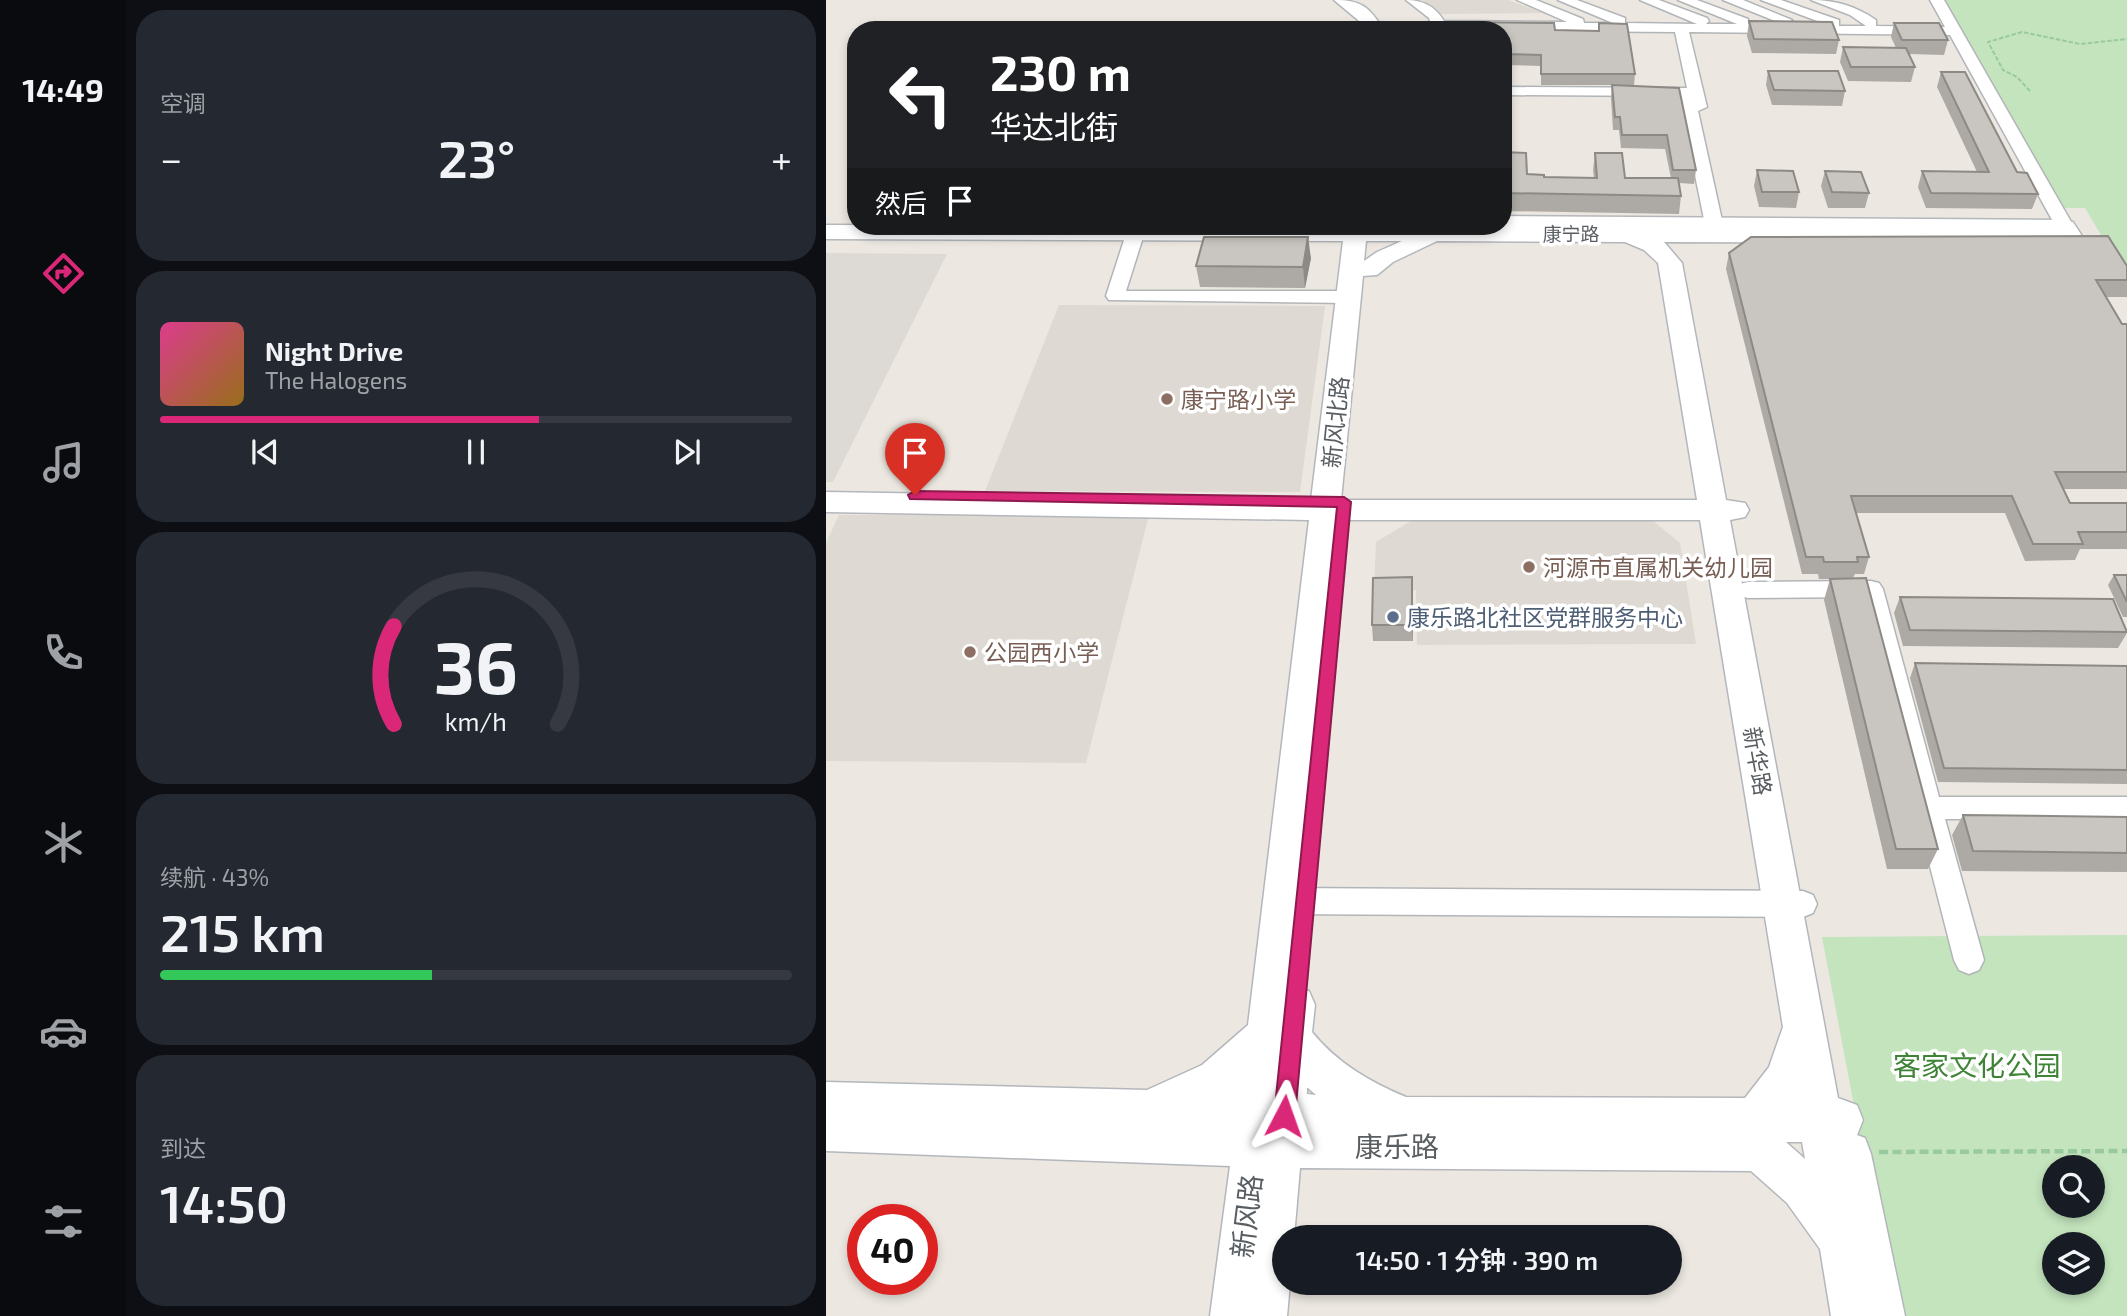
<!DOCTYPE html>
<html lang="zh">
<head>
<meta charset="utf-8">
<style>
  body { margin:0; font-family:"Exo 2","Noto Sans SC",sans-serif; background:#242831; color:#f1f3f6; height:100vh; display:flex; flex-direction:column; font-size:26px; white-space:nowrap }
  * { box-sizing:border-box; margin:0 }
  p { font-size:23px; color:#9ea1a6 }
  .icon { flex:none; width:38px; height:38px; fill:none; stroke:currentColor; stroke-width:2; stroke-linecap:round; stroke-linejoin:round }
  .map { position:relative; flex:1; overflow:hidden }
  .drawer { display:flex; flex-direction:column; gap:10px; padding:10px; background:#0d0f14; width:700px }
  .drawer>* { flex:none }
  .banner { position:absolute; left:21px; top:21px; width:665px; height:214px; border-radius:28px; box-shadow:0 4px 10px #0003; background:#202124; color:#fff; overflow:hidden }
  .controls { position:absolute; left:1216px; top:1155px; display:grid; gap:14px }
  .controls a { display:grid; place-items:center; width:63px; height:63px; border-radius:50%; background:#171b24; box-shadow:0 4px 10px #0003; font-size:35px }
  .speed { position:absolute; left:21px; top:1204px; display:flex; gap:14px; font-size:35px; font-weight:700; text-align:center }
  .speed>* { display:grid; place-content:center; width:91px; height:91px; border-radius:50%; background:#171b24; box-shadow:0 4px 10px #0003; line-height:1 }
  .speed .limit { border:10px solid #d22; background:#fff; color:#111 }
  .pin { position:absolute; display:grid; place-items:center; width:60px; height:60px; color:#fff; margin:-72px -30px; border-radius:50% 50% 50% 0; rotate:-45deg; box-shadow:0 0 7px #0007 }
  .pin .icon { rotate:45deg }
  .me { position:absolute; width:77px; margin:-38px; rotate:4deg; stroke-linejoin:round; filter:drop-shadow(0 0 5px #0008) }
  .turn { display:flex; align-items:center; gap:24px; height:147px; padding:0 28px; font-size:32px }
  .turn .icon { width:91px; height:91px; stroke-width:2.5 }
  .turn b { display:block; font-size:49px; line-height:60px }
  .then { display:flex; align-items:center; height:66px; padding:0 28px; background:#0003; gap:14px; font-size:26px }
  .big { font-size:52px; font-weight:600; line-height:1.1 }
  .drawer .tile { flex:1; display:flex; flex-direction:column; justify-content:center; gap:10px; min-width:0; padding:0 24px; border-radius:28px; background:#242831 }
  .drawer .dial { align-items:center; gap:0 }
  .dial svg { height:182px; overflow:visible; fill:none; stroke:#363941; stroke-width:7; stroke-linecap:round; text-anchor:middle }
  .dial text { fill:#f1f3f6; stroke:none }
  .song { display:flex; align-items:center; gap:21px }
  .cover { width:84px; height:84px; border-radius:10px; background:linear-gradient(135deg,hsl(330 70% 55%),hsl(40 70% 35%)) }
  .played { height:7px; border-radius:4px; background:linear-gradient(90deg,#db2777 60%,#363941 60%) }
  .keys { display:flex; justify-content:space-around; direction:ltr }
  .heat { display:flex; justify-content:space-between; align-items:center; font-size:38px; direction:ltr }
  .charge { height:10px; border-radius:5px; background:linear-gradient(90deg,#34c759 43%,#363941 0) }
  .trip { position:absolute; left:446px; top:1225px; width:410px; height:70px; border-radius:35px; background:#171b24; box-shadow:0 4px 10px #0003; font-weight:600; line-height:70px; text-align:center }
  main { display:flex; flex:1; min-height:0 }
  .tabs { display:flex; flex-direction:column; width:126px; justify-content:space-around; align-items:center; background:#090b0e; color:#9ea1a6 }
  .tabs .icon { width:49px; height:49px }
  .tabs .active { color:#db2777 }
  .tabs b { font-size:32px; color:#f1f3f6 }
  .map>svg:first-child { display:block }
  .industrial { fill:#dddad5 }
  .education { fill:#ded9d2 }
  .green { fill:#c3e4bd; fill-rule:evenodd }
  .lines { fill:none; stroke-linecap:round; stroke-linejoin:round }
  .street-casing { stroke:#b2b5b8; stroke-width:3 }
  .secondary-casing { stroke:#b3b7bb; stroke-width:3 }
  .path-far1 { stroke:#99ca9f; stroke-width:2; stroke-dasharray:4.5 2; stroke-linecap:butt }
  .path { stroke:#99ca9f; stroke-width:4.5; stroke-dasharray:9 4.5; stroke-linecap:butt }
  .street { fill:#fff; fill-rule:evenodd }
  .secondary { fill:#fff; fill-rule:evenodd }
  .wall { fill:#ada9a5 }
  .shaded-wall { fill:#8d8a86 }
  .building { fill:#c9c5c0; stroke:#8d8a86; stroke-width:2 }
  .route { fill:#db2777; stroke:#8e194d; stroke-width:2 }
  .education-dot { fill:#8d6e63; stroke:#fff; stroke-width:2.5 }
  .service-dot { fill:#5c6f8a; stroke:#fff; stroke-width:2.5 }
  .labels { text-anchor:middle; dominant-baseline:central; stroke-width:7; stroke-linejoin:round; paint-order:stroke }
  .far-street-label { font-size:19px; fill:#595e62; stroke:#fff }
  .education-label { font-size:23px; fill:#785e54; stroke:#fff; text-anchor:start }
  .street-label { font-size:23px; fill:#595e62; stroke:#fff }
  .service-label { font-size:23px; fill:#4e5e75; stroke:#fff; text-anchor:start }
  .near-park-label { font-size:28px; fill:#3f8436; stroke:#fff }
  .near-street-label { font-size:28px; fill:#595e62; stroke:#fff }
</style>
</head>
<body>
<main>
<nav class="tabs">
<b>14:49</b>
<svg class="icon active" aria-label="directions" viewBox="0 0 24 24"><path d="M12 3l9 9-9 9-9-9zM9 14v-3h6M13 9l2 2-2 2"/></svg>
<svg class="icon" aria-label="music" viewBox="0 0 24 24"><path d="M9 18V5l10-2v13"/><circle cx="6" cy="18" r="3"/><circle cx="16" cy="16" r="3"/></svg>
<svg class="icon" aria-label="phone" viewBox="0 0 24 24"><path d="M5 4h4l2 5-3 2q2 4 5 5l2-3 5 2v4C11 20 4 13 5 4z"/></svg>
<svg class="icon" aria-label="climate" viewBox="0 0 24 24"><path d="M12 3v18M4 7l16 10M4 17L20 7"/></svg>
<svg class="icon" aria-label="car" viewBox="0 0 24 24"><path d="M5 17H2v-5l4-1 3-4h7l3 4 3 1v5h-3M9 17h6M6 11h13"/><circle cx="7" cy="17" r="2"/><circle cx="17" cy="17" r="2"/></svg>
<svg class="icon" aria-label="filters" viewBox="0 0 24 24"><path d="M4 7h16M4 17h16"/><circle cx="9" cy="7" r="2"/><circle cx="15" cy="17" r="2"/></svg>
</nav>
<section class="drawer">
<div class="tile"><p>空调</p>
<div class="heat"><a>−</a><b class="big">23°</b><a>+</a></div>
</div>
<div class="tile">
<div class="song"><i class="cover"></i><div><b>Night Drive</b><p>The Halogens</p></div></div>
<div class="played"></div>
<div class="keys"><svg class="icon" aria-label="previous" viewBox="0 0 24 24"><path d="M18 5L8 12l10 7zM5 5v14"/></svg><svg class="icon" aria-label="pause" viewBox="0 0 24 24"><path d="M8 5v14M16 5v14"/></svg><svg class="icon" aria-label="next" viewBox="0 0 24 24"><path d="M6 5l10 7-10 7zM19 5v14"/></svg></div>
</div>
<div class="tile dial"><svg viewBox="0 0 100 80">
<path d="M14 69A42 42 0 1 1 86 69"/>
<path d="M14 69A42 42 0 0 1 14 26" stroke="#db2777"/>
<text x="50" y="56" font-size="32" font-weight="700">36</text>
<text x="50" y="72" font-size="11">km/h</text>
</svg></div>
<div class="tile"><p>续航 · 43%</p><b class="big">215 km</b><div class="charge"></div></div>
<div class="tile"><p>到达</p><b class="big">14:50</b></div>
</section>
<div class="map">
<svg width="1301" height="1316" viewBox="0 0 1301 1316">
  <rect width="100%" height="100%" fill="#ece8e1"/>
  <polygon class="industrial" points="0,253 121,254 7,482 0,482"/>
  <g class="education">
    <polygon points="596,0 682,0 717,13 615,14"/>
    <polygon points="233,305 499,306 474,492 159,491"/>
    <polygon points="13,515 323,515 260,763 0,761 0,543"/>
    <polygon points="588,519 825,519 854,543 870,644 591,645 590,590 548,591 550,542"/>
  </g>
  <g class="green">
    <polygon points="1113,0 1301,0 1301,279 1259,208 1235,208"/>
    <path d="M 1301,935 L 1301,1316 L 1068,1316 L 996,937 ZM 1228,1167 L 1267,1167 L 1267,1206 L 1228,1206 ZM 1228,1244 L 1267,1244 L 1267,1283 L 1228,1283 Z"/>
  </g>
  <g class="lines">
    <g class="street-casing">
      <g id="street">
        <path d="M 580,0 C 597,0 609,6 618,21 L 741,22 L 691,0 L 710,0 L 757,19 L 758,23 L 787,23 L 732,0 L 751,0 L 799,18 L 799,23 L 871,24 L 814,0 L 833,0 L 881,18 L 883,21 L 880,24 L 911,24 L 852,0 L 871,0 L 922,19 L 922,24 L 1002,25 L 935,0 L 955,0 L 1013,20 L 1013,26 L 1040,26 L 1024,15 L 985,0 C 1010,0 1029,6 1050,20 L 1050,26 L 1119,27 L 1104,0 L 1118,0 L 1248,227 L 1239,232 L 1230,227 L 1124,35 L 863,32 L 881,107 L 872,111 L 899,234 L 890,239 L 881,234 L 853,96 L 677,95 L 677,87 L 861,88 L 849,32 L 609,30 L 601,28 L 599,25 L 604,21 L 603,18 Z"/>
        <polygon points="897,0 917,0 966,20 959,24 954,23"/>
        <polygon points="309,229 318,234 300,291 522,291 531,297 522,303 283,300 280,296 300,234"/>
        <polygon points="1045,581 1053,583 1057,589 1113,797 1301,797 1301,819 1119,819 1158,960 1153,970 1143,974 1133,970 1128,960 1035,597 922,598 914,596 910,590 914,584 922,582"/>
        <polygon points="456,888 977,891 987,895 991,904 987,913 977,917 456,914 446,910 442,901 446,892"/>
      </g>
    </g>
    <g class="secondary-casing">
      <g id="secondary">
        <path d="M 508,0 C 536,0 543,7 558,30 L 539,30 L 532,20 Z"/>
        <path d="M 677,216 L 1239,220 L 1247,222 L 1256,236 L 1252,241 L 1244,243 L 838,242 L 856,263 L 900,500 L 919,503 L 923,510 L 919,517 L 904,520 L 1012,1098 L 1031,1105 L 1037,1120 L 1031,1135 L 1039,1138 L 1045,1154 L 1079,1316 L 1005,1316 L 994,1249 L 961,1203 L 925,1171 L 474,1168 L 468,1237 L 458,1237 L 458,1283 L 464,1283 L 461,1316 L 384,1316 L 404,1166 L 0,1151 L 0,1082 L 321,1090 L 376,1065 L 422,1025 L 483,520 L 0,512 L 0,492 L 485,500 L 517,241 L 0,239 L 0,225 L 668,227 L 677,226 ZM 540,241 L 576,241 L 551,252 L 538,261 ZM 611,241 L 799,242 L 818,250 L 832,263 L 871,500 L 515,500 L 537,276 L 551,275 L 567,262 ZM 513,520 L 874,520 L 957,1027 L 943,1067 L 919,1098 L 580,1097 C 544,1082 511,1063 486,1032 L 489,1005 L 483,991 L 468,986 ZM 481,1088 L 482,1088 L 490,1095 L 481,1094 ZM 960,1142 L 976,1142 L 979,1159 Z"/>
      </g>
    </g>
    <polyline class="path-far1" points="1204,91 1191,77 1177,70 1162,42 1196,32 1254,44 1301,39"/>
    <polyline class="path" points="1053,1152 1301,1151"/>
    <use href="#street" class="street"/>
    <use href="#secondary" class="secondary"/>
  </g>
  <g class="wall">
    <polygon points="923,21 1013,40 1010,54 926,53 921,36"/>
    <polygon points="773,23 809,74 808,85 715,85 715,66 677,65 677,30 772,31"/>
    <polygon points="1068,23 1122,40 1118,55 1083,54 1089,67 1085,82 1022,81 1014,62 1017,47 1070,48 1065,37"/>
    <polygon points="942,71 1019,91 1016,106 946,105 940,85"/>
    <polygon points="1115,72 1191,172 1212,194 1206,209 1100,208 1092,187 1096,171 1151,172 1111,87"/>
    <polygon points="786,85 853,88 870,170 868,184 853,183 855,196 853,214 677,211 677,152 701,174 718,177 768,178 767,170 769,153 799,178 845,178 839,149 795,148 793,130 787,130 785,98"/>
    <polygon points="931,170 973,192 970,208 933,207 928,186"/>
    <polygon points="999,171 1043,193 1039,208 1002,208 995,186"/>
    <polygon points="903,253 1301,266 1301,297 1280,297 1296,324 1301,324 1301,489 1237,489 1244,503 1301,503 1301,549 1254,549 1249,560 1199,561 1179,513 1030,513 1043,557 1038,574 1029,574 1027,578 1112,849 1102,869 1061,869 998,600 1004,579 993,579 992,574 976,574 900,269"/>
    <polygon points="485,258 479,288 374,287 370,266"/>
    <polygon points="1288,575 1301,575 1301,617 1297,617 1282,585"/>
    <polygon points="587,593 587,641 547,641 546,625"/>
    <polygon points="1074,597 1301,631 1301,633 1292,648 1077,646 1068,613"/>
    <polygon points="1089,663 1301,666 1301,784 1112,782 1084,678"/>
    <polygon points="1137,815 1301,817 1301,872 1136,871 1126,835"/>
  </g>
  <g class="shaded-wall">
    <polygon points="482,237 485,258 479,288 477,267"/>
    <polygon points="586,577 587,593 587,641 586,625"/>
  </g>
  <g class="building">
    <polygon points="923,21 1006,22 1013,40 928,39"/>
    <polygon points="632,22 728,23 729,30 773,31 773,23 801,24 809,74 715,74 715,55 677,54 677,30 631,30"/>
    <polygon points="1068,23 1113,23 1122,40 1076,40"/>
    <polygon points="1017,47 1080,48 1089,67 1025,67"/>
    <polygon points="942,71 1012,71 1019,91 948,90"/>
    <polygon points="1115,72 1139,72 1191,172 1201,173 1212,194 1105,193 1096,171 1163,172"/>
    <polygon points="786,85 853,88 870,170 847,170 841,135 796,135 794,117 789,117"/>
    <polygon points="677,152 700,153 701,174 718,175 718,177 771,178 769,153 796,153 799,178 852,178 855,196 677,193"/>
    <polygon points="931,170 967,171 973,192 936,192"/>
    <polygon points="999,171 1035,172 1043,193 1006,192"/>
    <polygon points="1282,236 1301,266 1301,280 1270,280 1296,324 1301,324 1301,472 1229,472 1244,503 1301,503 1301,532 1252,532 1257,544 1207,544 1186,496 1025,496 1043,557 1031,557 1032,562 998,562 997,557 980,557 903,253 925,237"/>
    <polygon points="378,237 482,237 477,267 370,266"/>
    <polygon points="1288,575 1301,575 1301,602"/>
    <polygon points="586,577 586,625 546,625 547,578"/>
    <polygon points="1040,578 1112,849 1070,849 1004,579"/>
    <polygon points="1074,597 1287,599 1301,632 1084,630"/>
    <polygon points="1089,663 1301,666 1301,770 1118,768"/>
    <polygon points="1137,815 1301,817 1301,853 1147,851"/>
  </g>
  <polygon class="route" points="89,491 518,497 525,502 469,1116 466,1124 458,1127 451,1124 448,1116 511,507 84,499 82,495"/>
  <g class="education-dot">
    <circle cx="341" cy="399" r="7"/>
    <circle cx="703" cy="567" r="7"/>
    <circle cx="144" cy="652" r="7"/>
  </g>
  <circle class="service-dot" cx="567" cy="617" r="7"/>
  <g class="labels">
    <g class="far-street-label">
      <text x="745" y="233">康宁路</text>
    </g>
    <g class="education-label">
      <text x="355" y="399">康宁路小学</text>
      <text x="717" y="567">河源市直属机关幼儿园</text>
      <text x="158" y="652">公园西小学</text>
    </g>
    <g class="street-label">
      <text transform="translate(509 422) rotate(-84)">新风北路</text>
      <text transform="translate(932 761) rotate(80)">新华路</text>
    </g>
    <g class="service-label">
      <text x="581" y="617">康乐路北社区党群服务中心</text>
    </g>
    <g class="near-park-label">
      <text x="1151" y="1065">客家文化公园</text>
    </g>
    <g class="near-street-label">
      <text x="571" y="1146">康乐路</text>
      <text transform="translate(420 1216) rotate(-83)">新风路</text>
    </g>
  </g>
</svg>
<div class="controls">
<a><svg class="icon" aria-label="search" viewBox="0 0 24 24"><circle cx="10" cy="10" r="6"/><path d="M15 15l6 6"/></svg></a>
<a><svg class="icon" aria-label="layers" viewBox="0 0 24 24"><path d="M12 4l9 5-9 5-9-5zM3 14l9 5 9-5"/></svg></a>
</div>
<div class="speed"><div class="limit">40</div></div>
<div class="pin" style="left:89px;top:495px;background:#d93025"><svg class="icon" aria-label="arrive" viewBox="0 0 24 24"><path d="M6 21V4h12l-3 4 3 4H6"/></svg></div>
<svg class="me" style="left:458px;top:1116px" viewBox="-20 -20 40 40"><path d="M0-17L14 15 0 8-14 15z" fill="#db2777" stroke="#fff" stroke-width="4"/></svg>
<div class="trip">14:50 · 1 分钟 · 390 m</div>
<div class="banner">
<div class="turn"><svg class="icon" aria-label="left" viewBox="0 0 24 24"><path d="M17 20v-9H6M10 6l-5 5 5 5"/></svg><div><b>230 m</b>华达北街</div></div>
<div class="then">然后<svg class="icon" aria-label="arrive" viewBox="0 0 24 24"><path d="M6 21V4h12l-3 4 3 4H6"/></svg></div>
</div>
</div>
</main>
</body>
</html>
